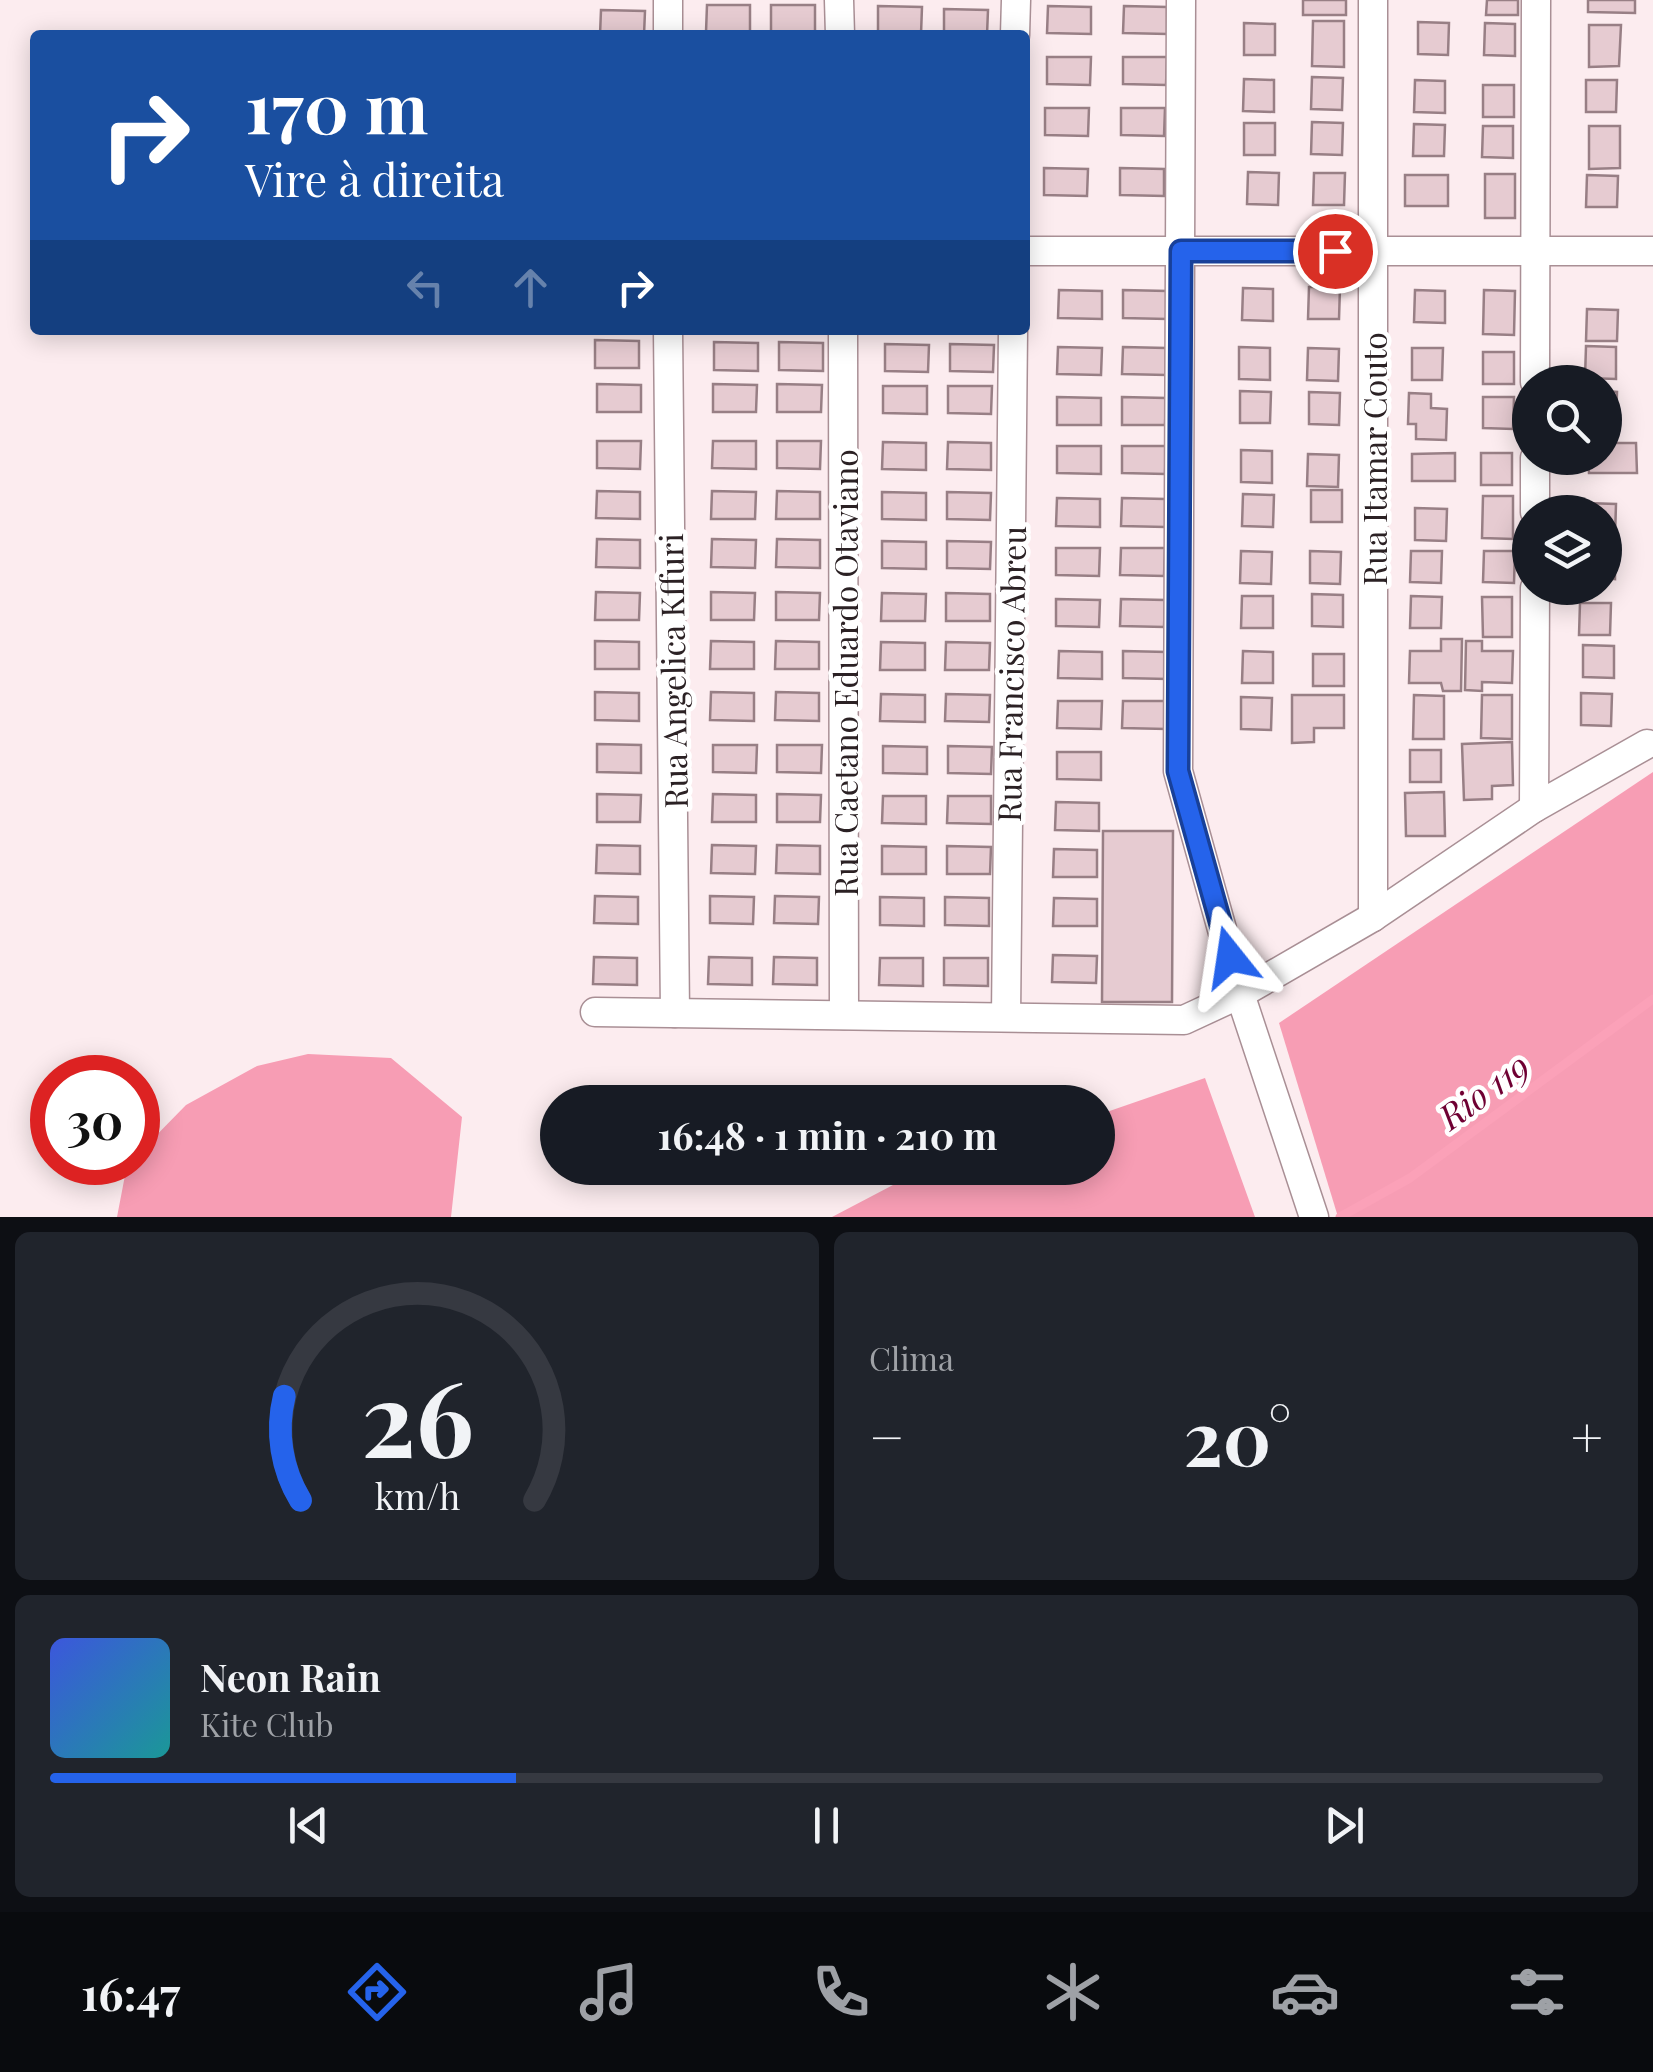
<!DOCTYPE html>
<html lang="pt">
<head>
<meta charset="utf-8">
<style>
  body { margin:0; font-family:"Playfair Display",serif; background:#20242c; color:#f1f3f6; height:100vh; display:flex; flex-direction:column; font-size:38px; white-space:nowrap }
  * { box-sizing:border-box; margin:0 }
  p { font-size:32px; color:#9ea1a6 }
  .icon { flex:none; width:55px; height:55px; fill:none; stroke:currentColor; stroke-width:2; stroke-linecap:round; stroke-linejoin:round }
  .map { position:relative; height:1217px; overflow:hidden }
  .panel { display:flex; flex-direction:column; gap:15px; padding:15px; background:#0d0f14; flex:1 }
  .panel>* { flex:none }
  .top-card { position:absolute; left:30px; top:30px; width:1000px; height:305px; border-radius:10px; box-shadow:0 5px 25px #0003; background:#1a4fa0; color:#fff; overflow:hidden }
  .fabs { position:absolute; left:1512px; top:365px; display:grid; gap:20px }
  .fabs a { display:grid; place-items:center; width:110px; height:110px; border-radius:50%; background:#171b24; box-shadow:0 5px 25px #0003; font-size:50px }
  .speed { position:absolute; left:30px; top:1055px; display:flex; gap:20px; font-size:50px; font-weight:700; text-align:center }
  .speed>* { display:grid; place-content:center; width:130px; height:130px; border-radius:50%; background:#171b24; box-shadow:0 5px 25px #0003; line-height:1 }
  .speed .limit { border:15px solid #d22; background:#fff; color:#111 }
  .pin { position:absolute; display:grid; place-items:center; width:85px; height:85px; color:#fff; margin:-42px; border:5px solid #fff; border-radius:50%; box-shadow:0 2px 10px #0007 }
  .me { position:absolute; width:110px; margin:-55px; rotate:345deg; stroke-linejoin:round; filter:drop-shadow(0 0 8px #0008) }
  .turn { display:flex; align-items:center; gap:35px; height:210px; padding:0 50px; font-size:45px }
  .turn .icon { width:130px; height:130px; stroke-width:2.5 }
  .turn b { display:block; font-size:70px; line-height:85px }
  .lanes { display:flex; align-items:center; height:95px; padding:0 50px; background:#0003; justify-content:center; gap:50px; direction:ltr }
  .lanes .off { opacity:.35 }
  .big { font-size:75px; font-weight:700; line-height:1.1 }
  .panel .tile { flex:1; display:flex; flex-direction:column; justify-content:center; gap:15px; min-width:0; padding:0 35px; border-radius:15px; background:#20242c }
  .panel .dial { align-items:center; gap:0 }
  .dial svg { height:260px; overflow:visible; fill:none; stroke:#363941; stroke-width:7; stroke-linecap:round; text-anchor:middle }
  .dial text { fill:#f1f3f6; stroke:none }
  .song { display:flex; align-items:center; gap:30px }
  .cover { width:120px; height:120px; border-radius:15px; background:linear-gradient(135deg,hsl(230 70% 55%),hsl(180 70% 35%)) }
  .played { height:10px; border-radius:5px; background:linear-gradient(90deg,#2563eb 30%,#363941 30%) }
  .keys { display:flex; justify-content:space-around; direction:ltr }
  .heat { display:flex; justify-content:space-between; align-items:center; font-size:55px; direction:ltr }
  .panel .tiles { flex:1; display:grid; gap:15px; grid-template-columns:1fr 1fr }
  .tile:last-child { grid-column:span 2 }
  .trip { position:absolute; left:540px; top:1085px; width:575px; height:100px; border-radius:50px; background:#171b24; box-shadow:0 5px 25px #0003; font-weight:700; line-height:100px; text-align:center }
  .menu { display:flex; height:160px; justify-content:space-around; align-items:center; background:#090b0e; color:#9ea1a6 }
  .menu .icon { width:70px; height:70px }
  .menu .current { color:#2563eb }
  .menu b { font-size:45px; color:#f1f3f6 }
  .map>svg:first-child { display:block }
  .forest { fill:#f79db4 }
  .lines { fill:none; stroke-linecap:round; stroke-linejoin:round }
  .stream { stroke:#fba1b8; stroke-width:9 }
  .building { fill:#e6cbd1; stroke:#987f85; stroke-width:2.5 }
  .street-casing { stroke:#a98f95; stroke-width:31 }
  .street { stroke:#fff; stroke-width:28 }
  .route-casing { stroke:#184099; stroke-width:25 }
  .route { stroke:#2563eb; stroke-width:18 }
  .labels { text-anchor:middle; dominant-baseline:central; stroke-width:9; stroke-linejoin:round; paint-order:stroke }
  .street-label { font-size:32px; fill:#2b2124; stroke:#fff }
  .water-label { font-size:35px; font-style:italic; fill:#6f0033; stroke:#fff }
</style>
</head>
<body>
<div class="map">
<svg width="1653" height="1217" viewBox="0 0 1653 1217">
  <rect width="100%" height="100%" fill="#fcecef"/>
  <g class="forest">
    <polygon points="1653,772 1653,1217 1338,1217 1279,1023"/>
    <polygon points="308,1054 391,1058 462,1117 451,1217 117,1217 127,1165 129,1163 138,1162 138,1154 186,1105 257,1066"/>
    <polygon points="1205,1078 1255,1217 832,1217 893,1185 944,1168 1098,1168 1098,1115"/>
  </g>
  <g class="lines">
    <polyline class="stream" points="1340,1217 1410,1178 1653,999"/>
  </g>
  <g class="building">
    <rect x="1303" y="0" width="43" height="15"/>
    <polygon points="1487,0 1518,0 1518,15 1486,15"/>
    <polygon points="1588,0 1635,0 1635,13 1588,12"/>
    <polygon points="707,5 750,5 750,33 706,32"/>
    <polygon points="771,5 815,5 815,33 771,32"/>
    <polygon points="878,6 922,7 921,34 878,33"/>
    <polygon points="1048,6 1091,7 1091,34 1047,33"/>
    <polygon points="1124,6 1167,7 1167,34 1123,33"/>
    <polygon points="944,9 988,10 987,35 944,35"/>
    <polygon points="601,10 645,11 644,35 600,35"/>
    <polygon points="1313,21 1344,21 1344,67 1312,66"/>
    <polygon points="1418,22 1449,23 1448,55 1418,54"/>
    <polygon points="1244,23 1275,24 1275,55 1244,55"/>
    <polygon points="1485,23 1515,24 1515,56 1484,55"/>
    <polygon points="1589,25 1621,25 1619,66 1589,67"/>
    <polygon points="1047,57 1091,57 1090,85 1047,84"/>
    <polygon points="1123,57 1167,57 1166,85 1123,84"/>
    <polygon points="1312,77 1343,78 1342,110 1311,109"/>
    <polygon points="1244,79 1274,80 1274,112 1243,111"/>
    <polygon points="1415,80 1445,81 1445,113 1414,112"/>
    <polygon points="1586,80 1617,80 1616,112 1586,112"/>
    <rect x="1483" y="85" width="31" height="32"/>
    <polygon points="1045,108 1089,108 1088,136 1045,135"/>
    <polygon points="1121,108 1165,108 1164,136 1121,135"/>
    <polygon points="1312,122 1343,123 1342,155 1311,154"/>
    <rect x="1244" y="123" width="31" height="32"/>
    <polygon points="1414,124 1445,125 1444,156 1413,156"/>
    <polygon points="1483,126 1513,126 1513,158 1482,157"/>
    <polygon points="1589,126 1620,126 1620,168 1589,169"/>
    <polygon points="1044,168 1088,169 1087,196 1044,195"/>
    <polygon points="1120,168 1164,169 1164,196 1120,195"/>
    <polygon points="1248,172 1279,173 1278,205 1247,204"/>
    <polygon points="1314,173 1345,173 1344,205 1313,205"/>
    <rect x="1485" y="174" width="30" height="44"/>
    <rect x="1405" y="175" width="43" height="31"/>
    <polygon points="1587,175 1618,176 1617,207 1586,207"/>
    <polygon points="1309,287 1340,287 1339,319 1308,319"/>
    <polygon points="1243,288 1273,289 1273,321 1242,320"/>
    <polygon points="1059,290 1102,291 1102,319 1058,318"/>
    <polygon points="1123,290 1167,291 1167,319 1123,318"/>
    <polygon points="1415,290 1445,291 1445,323 1414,322"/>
    <polygon points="1484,290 1515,291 1514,335 1483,334"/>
    <polygon points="1587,309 1618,310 1617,341 1586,341"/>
    <polygon points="595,340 639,341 639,368 595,368"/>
    <polygon points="714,342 758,343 758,371 714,370"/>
    <polygon points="779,342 823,343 823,371 779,370"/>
    <polygon points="885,344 929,345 928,372 885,371"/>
    <polygon points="950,344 994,345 993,372 950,371"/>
    <polygon points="1586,346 1616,347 1616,379 1585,378"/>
    <polygon points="1058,347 1102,348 1101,375 1057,374"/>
    <polygon points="1123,347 1166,348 1166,375 1122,374"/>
    <polygon points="1239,347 1270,348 1270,380 1239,379"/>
    <polygon points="1308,348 1339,349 1338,381 1307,380"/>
    <polygon points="1412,348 1443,348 1442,380 1412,380"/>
    <rect x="1483" y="352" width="31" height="32"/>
    <polygon points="597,384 641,385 641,412 597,412"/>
    <polygon points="713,384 757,385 756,412 713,412"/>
    <polygon points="777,384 822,385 821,412 777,412"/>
    <polygon points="883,386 927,386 927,414 883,413"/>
    <polygon points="948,386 992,386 991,414 948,413"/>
    <polygon points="1240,391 1271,392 1270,423 1240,423"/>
    <polygon points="1605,391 1617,392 1616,423 1605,423"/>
    <polygon points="1309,392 1340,393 1339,425 1309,424"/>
    <polygon points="1409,393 1431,394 1431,408 1447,409 1446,440 1416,439 1416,424 1408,424"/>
    <polygon points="1057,397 1101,398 1101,425 1057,425"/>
    <polygon points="1122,397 1166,398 1165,425 1122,425"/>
    <polygon points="1483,397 1514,397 1513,429 1483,428"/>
    <polygon points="597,441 641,441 640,469 597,468"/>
    <polygon points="713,441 756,441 756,469 712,468"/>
    <polygon points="777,441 821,441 820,469 777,468"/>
    <polygon points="883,442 926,443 926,470 882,469"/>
    <polygon points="948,442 991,443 991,470 947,469"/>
    <polygon points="1605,443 1636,443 1637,473 1589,473 1588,458 1605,458"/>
    <polygon points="1057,446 1101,446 1101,474 1057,473"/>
    <polygon points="1122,446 1166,446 1165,474 1122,473"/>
    <polygon points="1241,450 1272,451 1272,483 1241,482"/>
    <polygon points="1455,453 1455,481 1412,481 1412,454"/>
    <rect x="1481" y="453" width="31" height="32"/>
    <polygon points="1308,454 1339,455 1338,487 1307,486"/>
    <rect x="1311" y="490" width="31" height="32"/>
    <polygon points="597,491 640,492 640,519 596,518"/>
    <polygon points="712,491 756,492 755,519 711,519"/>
    <polygon points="777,491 820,492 820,519 776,519"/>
    <polygon points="882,492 926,493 926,520 882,519"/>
    <polygon points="947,492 991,493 990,520 947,519"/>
    <polygon points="1243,494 1274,495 1273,527 1242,526"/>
    <polygon points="1483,496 1513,496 1513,539 1482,538"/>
    <polygon points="1057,498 1100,499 1100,527 1056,526"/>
    <polygon points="1122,498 1165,499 1165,527 1121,526"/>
    <polygon points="1585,503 1616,504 1615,536 1605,535 1605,512 1585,512"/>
    <polygon points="1415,508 1447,509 1446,541 1415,540"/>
    <polygon points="597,539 640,540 640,568 596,567"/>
    <polygon points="712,539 756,540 755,568 711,567"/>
    <polygon points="777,539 820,540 820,568 776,567"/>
    <polygon points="882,541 926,542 926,569 882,568"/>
    <polygon points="947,541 991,542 990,569 947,568"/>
    <polygon points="1605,547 1615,547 1615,579 1605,578"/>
    <polygon points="1056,548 1100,548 1099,576 1056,575"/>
    <polygon points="1121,548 1165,548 1164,576 1120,575"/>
    <polygon points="1241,551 1272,552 1271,584 1240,583"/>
    <polygon points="1310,551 1341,552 1340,584 1310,583"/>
    <polygon points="1411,551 1442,551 1441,583 1410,582"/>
    <polygon points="1484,551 1515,551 1514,583 1483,582"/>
    <polygon points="596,592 640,593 639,620 595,620"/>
    <polygon points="711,592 755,593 754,620 711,620"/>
    <polygon points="776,592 820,593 819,620 776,620"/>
    <polygon points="882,593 926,594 925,621 881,621"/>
    <polygon points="946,593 990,594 990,621 946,621"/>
    <polygon points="1312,594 1343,595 1343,627 1312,626"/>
    <polygon points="1242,596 1273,596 1273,628 1241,628"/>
    <polygon points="1411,596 1442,597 1441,628 1410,628"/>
    <polygon points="1482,597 1512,597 1512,637 1483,637"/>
    <polygon points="1056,599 1100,600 1099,627 1056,626"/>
    <polygon points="1121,599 1165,600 1164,627 1120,626"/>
    <polygon points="1580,603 1611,603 1610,635 1579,635"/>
    <polygon points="1441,639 1462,639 1461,691 1443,691 1441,683 1409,683 1410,651 1441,651"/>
    <polygon points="595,641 639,642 639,669 595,669"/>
    <polygon points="711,641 754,642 754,669 710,669"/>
    <polygon points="776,641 819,642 819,669 775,669"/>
    <polygon points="1466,641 1482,641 1482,651 1513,651 1512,683 1482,682 1482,691 1465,690"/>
    <polygon points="881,642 925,643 925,670 880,670"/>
    <polygon points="946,642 990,643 989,670 945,670"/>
    <polygon points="1583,645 1614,646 1614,678 1583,677"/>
    <polygon points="1059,651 1102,652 1102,679 1058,678"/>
    <polygon points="1123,651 1167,652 1167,679 1123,678"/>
    <polygon points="1243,651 1273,652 1273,683 1242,683"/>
    <rect x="1313" y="654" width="31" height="32"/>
    <polygon points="595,692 639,693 639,721 595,720"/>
    <polygon points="711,692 754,693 754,721 710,720"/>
    <polygon points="776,692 819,693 819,721 775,720"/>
    <polygon points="1581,693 1612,694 1611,726 1581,725"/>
    <polygon points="881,694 925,695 925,722 880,721"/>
    <polygon points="946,694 990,695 989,722 945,721"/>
    <polygon points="1292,695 1344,695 1344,728 1314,728 1314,742 1292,743"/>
    <polygon points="1414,695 1444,696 1444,739 1413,739"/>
    <polygon points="1482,695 1512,695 1512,739 1481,738"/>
    <polygon points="1241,697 1272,698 1271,730 1241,729"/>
    <polygon points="1058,701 1102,701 1101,729 1057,728"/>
    <polygon points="1123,701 1166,701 1166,729 1122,728"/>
    <polygon points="1512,742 1513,785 1492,786 1492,799 1464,800 1462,744"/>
    <polygon points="597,744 641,745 641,773 597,772"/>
    <polygon points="713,745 757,745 756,773 713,772"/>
    <polygon points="777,745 822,745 821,773 777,772"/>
    <polygon points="883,746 927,747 927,774 883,773"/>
    <polygon points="948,746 992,747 991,774 948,773"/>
    <rect x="1410" y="750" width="31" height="32"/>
    <polygon points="1057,752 1101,752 1101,780 1057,779"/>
    <polygon points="1444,792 1445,836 1406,836 1405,793"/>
    <polygon points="597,794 641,795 640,822 597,822"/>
    <polygon points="713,794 756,795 756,822 712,822"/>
    <polygon points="777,794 821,795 820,822 777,822"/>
    <polygon points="883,796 926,796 926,824 882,823"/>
    <polygon points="948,796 991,796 991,824 947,823"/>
    <polygon points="1056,802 1099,803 1099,831 1055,830"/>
    <polygon points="1103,831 1173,831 1172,1002 1102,1002"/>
    <polygon points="597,845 640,846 640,874 596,873"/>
    <polygon points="712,845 756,846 755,874 711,873"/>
    <polygon points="777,845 820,846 820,874 776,873"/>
    <polygon points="882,846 926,847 926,874 882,874"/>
    <polygon points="947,846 991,847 990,874 947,874"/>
    <polygon points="1054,849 1097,850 1097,877 1053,877"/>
    <polygon points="595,896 638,897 638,924 594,923"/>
    <polygon points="710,896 754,897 753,924 710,923"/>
    <polygon points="775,896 819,897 818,924 774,923"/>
    <polygon points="880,897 924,898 924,926 880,925"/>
    <polygon points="945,897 989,898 989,926 945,925"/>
    <polygon points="1054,898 1097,899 1097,926 1053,926"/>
    <polygon points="1053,955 1097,956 1096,983 1052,982"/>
    <polygon points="594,957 637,958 637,985 593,984"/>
    <polygon points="709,957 752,958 752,985 708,984"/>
    <polygon points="774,957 817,958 817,985 773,984"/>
    <polygon points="880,958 923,958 923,986 879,985"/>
    <polygon points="944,958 988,958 988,986 944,985"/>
  </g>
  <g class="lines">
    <g class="street-casing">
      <g id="street">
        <polyline points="839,0 840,35"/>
        <polyline points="1181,0 1178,771 1240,994 1314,1217"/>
        <polyline points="1373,0 1373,917"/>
        <polyline points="668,35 668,0"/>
        <polyline points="1015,35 1016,0"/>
        <polyline points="1025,251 1653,251"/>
        <polyline points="668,330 675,1013"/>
        <polyline points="843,330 844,1015"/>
        <polyline points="1535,382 1536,0"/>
        <polyline points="1535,512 1535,458"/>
        <polyline points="1534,808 1535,588"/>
        <polyline points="595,1012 1184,1020 1240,994 1373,917 1534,808 1647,744"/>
        <polyline points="1006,1017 1013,330"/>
      </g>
    </g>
    <use href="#street" class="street"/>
  </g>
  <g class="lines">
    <g class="route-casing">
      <polyline id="route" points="1230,957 1178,771 1181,251 1335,251"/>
    </g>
    <use href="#route" class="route"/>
  </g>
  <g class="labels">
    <g class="street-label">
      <text transform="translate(1373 459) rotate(-90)">Rua Itamar Couto</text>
      <text transform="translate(672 671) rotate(-91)">Rua Angelica Kffuri</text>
      <text transform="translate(844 673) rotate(-90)">Rua Caetano Eduardo Otaviano</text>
      <text transform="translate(1010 674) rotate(-89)">Rua Francisco Abreu</text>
    </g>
    <g class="water-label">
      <text transform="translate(1483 1090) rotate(-36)">Rio 119</text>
    </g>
  </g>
</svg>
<div class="fabs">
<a><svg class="icon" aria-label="search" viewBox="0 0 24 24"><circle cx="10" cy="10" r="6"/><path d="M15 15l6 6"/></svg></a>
<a><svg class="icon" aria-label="layers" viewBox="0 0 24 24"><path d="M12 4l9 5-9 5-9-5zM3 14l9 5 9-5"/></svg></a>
</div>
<div class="speed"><div class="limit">30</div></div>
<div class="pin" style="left:1335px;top:251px;background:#d93025"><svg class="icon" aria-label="arrive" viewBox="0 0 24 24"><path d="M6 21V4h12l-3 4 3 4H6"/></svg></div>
<svg class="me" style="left:1230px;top:957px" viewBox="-20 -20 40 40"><path d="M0-17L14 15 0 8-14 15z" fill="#2563eb" stroke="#fff" stroke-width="4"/></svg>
<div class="trip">16:48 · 1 min · 210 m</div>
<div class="top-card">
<div class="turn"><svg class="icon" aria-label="right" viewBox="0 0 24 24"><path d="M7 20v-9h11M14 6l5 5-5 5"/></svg><div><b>170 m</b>Vire à direita</div></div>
<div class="lanes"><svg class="icon off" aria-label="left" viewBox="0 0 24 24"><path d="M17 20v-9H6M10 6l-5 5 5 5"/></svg><svg class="icon off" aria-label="ahead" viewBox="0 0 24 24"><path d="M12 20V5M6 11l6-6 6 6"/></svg><svg class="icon" aria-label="right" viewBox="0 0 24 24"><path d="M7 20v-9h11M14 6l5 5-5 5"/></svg></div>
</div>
</div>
<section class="panel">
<div class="tiles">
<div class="tile dial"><svg viewBox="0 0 100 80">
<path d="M14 69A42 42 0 1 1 86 69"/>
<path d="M14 69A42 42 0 0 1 9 37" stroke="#2563eb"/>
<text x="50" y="56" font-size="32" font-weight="700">26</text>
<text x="50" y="72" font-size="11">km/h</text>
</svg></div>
<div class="tile"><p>Clima</p>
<div class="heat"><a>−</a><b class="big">20°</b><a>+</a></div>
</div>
<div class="tile">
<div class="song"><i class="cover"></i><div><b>Neon Rain</b><p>Kite Club</p></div></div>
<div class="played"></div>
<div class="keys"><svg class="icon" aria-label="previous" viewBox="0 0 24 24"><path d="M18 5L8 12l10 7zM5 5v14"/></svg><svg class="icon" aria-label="pause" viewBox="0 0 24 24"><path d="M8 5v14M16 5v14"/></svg><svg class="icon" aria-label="next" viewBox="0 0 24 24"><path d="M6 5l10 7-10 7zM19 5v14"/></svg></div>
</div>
</div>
</section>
<nav class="menu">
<b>16:47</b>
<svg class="icon current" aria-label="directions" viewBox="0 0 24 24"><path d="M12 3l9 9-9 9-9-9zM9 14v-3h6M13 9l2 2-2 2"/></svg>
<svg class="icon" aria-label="music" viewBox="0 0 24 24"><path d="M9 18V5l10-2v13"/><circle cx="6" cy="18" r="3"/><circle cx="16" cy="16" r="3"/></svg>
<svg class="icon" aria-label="phone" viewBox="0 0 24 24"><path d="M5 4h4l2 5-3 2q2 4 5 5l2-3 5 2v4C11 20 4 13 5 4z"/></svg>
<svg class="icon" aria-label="climate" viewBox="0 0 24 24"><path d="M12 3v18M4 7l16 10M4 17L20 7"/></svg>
<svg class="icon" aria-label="car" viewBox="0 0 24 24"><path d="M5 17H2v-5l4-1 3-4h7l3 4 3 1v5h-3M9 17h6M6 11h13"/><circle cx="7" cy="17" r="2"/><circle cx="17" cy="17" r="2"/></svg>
<svg class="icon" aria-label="filters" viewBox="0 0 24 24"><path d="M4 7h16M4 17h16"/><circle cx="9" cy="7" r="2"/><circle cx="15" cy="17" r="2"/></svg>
</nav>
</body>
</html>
